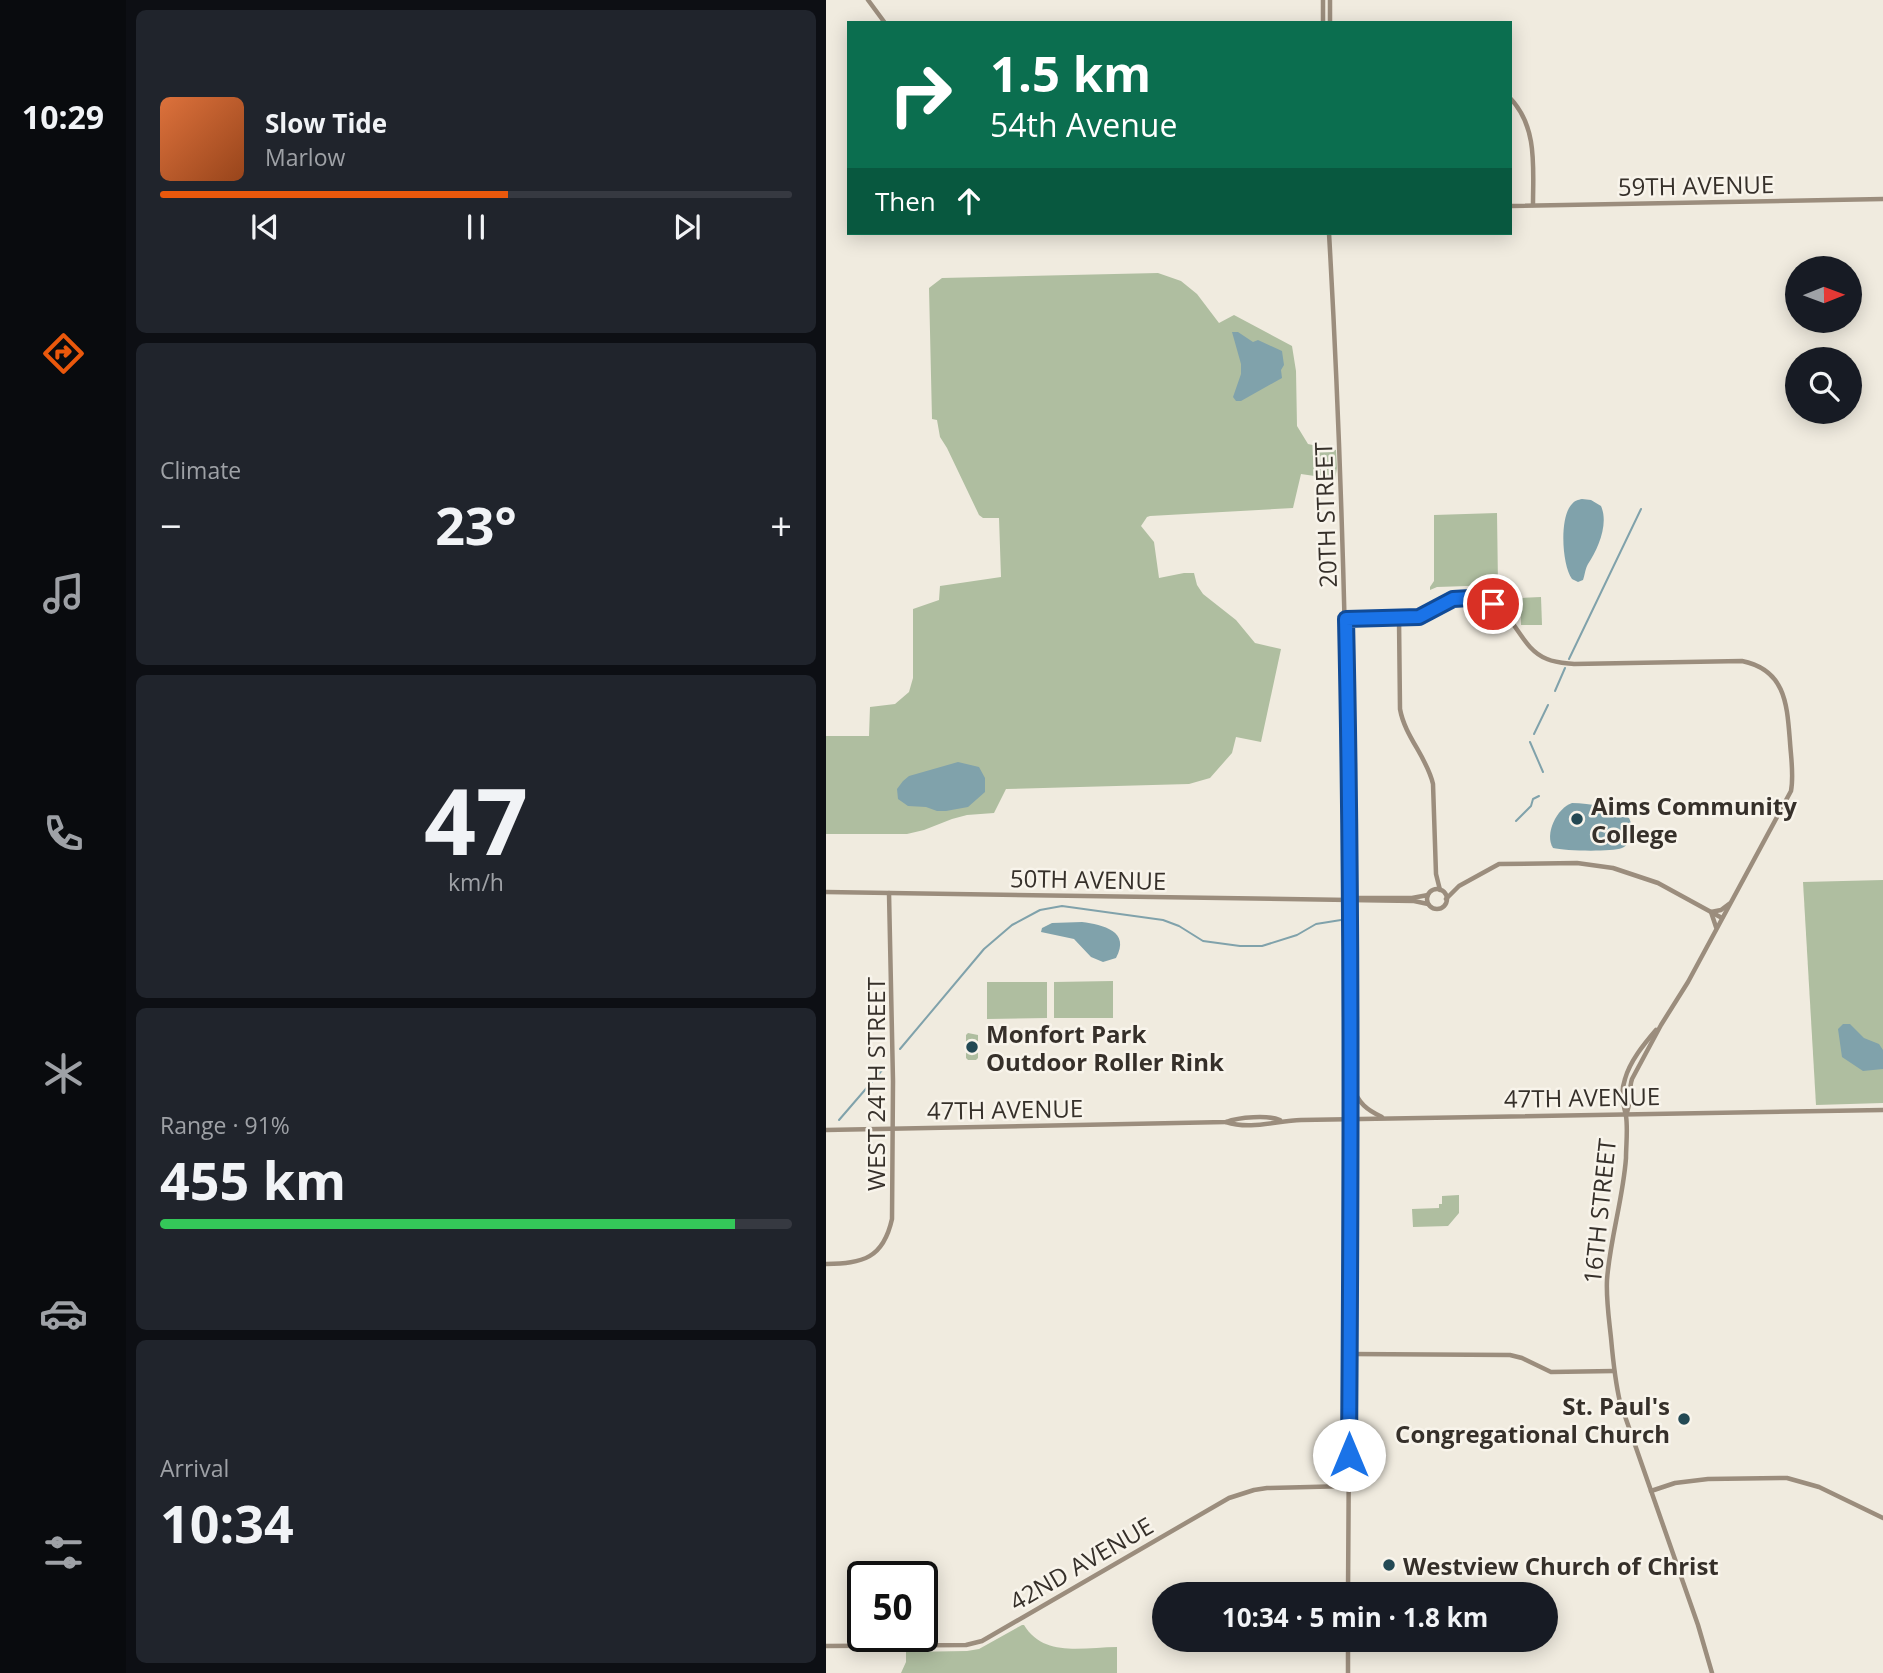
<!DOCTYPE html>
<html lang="en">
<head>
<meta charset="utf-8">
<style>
  body { margin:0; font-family:"Open Sans",sans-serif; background:#20242c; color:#f1f3f6; height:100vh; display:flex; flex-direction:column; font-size:26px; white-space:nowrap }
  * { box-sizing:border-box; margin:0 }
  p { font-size:23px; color:#9ea1a6 }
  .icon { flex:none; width:38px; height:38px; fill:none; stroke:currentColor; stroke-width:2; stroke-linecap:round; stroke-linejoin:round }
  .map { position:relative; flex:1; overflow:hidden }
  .drawer { display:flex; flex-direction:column; gap:10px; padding:10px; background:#0d0f14; width:700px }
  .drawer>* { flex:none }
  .guide { position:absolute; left:21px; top:21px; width:665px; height:214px; border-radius:0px; box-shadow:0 4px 18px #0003; background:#0b6e4f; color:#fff; overflow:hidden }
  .needle { width:46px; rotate:89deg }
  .buttons { position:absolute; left:959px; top:256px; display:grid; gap:14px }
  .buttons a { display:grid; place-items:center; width:77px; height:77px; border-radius:50%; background:#171b24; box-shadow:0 4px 18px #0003; font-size:35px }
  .speed { position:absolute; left:21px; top:1561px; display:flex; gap:14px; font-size:35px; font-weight:700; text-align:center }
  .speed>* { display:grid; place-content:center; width:91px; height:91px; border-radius:50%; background:#171b24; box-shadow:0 4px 18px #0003; line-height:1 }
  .speed .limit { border:4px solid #111; border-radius:10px; background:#fff; color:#111 }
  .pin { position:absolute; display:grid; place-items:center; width:60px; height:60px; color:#fff; margin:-30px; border:4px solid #fff; border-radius:50%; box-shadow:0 2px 7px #0007 }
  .me { position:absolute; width:77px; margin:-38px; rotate:0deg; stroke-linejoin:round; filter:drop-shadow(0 0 5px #0008) }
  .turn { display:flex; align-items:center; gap:24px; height:147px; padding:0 28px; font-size:32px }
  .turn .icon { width:91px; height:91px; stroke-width:2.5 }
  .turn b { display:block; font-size:49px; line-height:60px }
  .then { display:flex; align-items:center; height:66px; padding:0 28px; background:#0003; gap:14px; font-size:26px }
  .big { font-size:52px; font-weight:700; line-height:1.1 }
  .drawer .tile { flex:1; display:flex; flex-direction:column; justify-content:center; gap:10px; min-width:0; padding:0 24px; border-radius:10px; background:#20242c }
  .drawer .dial { align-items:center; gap:0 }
  .dial b { font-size:91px; line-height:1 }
  .song { display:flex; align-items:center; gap:21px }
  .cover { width:84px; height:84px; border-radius:10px; background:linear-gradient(135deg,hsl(20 70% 55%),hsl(20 70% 35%)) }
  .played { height:7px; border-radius:4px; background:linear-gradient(90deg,#ea580c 55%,#363941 55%) }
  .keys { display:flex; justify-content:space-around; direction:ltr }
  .heat { display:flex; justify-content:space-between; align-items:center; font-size:38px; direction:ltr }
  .charge { height:10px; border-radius:5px; background:linear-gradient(90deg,#34c759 91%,#363941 0) }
  .trip { position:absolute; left:326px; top:1582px; width:406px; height:70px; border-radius:35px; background:#171b24; box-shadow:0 4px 18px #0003; font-weight:700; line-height:70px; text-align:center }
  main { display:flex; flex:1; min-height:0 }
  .tabs { display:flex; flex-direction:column; width:126px; justify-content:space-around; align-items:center; background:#090b0e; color:#9ea1a6 }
  .tabs .icon { width:49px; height:49px }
  .tabs .current { color:#ea580c }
  .tabs b { font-size:32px; color:#f1f3f6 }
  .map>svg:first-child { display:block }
  .green { fill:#afbea0 }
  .water { fill:#80a2ab }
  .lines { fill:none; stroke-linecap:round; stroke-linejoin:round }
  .stream { stroke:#80a2ab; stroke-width:2 }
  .secondary { stroke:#9b8d7d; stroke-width:4.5 }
  .route-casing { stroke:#114b97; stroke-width:18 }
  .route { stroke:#1a73e8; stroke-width:12 }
  .poi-dot { fill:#234954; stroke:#f8f4eb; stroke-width:2.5 }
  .labels { text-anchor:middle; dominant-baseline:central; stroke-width:5; stroke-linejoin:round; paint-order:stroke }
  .street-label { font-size:24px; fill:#36302a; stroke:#f8f4eb }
  .poi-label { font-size:24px; font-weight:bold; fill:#36302a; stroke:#f8f4eb; text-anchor:start }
</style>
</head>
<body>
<main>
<nav class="tabs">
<b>10:29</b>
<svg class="icon current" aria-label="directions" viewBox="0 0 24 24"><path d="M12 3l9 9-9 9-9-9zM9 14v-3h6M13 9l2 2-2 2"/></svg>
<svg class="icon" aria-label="music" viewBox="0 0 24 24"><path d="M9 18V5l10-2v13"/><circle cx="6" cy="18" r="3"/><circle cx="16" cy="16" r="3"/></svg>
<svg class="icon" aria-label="phone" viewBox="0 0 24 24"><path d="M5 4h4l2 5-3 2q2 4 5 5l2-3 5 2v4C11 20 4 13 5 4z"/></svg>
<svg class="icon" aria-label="climate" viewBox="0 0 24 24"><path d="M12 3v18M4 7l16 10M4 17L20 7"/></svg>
<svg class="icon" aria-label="car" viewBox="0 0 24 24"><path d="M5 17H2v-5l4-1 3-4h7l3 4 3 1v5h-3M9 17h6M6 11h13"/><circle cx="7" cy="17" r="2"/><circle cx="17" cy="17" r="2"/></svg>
<svg class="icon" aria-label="filters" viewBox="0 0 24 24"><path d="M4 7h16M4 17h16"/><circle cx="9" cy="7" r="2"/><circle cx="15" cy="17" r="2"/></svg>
</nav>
<section class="drawer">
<div class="tile">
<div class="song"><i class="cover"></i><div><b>Slow Tide</b><p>Marlow</p></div></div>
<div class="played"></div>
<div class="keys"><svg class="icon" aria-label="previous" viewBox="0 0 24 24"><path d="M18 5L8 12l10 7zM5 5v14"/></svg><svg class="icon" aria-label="pause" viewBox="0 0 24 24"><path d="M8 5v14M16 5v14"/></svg><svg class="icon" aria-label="next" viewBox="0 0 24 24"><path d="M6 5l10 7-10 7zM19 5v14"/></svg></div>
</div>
<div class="tile"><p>Climate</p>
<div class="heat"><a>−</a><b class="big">23°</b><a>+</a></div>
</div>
<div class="tile dial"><b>47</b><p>km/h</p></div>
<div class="tile"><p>Range · 91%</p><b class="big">455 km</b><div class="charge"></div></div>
<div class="tile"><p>Arrival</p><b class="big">10:34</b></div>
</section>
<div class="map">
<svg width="1057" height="1673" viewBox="0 0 1057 1673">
  <rect width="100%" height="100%" fill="#f0ebdf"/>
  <g class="green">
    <polygon points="332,273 355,281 371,294 393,323 408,315 466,346 470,371 471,426 482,444 510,450 511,468 509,479 475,474 467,508 324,516 321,517 315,526 328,542 333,578 358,573 368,573 371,585 377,594 410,620 429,643 455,649 435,742 410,737 406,753 384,778 363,784 180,789 168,813 141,815 126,819 98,830 81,834 0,834 0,736 43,736 44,707 69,704 83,692 87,678 87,609 113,600 114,586 175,577 173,518 157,518 153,515 121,448 114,437 111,420 106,419 103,288 116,278"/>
    <polygon points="671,513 672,585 611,587 604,590 604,587 608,581 608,515"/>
    <polygon points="715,597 716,625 695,625 694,598"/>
    <polygon points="1057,880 1057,1103 990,1105 977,882"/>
    <polygon points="287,981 287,1018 228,1018 228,982"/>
    <polygon points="161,982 221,982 221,1018 161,1019"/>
    <polygon points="142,1033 152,1035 152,1058 150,1060 142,1060 140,1058 140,1035"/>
    <polygon points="633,1195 633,1213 622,1226 587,1227 586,1209 613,1208 613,1204 616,1204 616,1196"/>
    <path d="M 196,1625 L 198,1625 C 218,1658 258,1647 291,1647 L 291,1673 L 75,1673 L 80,1662 L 80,1652 L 141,1651 L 153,1649 Z"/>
  </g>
  <g class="water">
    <polygon points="406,332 412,332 427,342 432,340 456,351 458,365 455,370 456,378 415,401 410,401 407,397 415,374 415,364"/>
    <path d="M 756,499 L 765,500 L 775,506 C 783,524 772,549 762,564 C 759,569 759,575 757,580 L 752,582 L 746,579 C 736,565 733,517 746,504 C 749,500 752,500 756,499 Z"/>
    <polygon points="132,762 153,767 159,778 159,792 142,807 120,811 111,811 100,807 82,806 72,799 71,789 77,781 83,776"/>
    <path d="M 746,803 C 764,803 788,808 803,818 C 808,828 807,843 796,848 C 785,852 739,851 727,848 C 718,834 731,808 746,803 Z"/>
    <path d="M 256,922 C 277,925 305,931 290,958 L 277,962 L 265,957 L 248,939 L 215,932 L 216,928 L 226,923 Z"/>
    <polygon points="1017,1024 1024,1024 1038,1038 1053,1044 1057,1050 1057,1069 1037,1071 1016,1057 1012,1029"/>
  </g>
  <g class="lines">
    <g class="stream">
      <polyline points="743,659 815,509"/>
      <polyline points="729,691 739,668"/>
      <polyline points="708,734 722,705"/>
      <polyline points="704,742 717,772"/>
      <polyline points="690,821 705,806 707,799 713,796"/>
      <polyline points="74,1049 158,949 186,925 214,910 236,906 337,920 353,926 377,941 414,946 436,946 471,935 490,924 515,920"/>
      <polyline points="13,1120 57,1069"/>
    </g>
    <g class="secondary">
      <polyline points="42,0 59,23"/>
      <polyline points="497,0 497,23"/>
      <polyline points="504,0 504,23"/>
      <path d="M 684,98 C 712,127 707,168 707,205"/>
      <polyline points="684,206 1057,199"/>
      <path d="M 503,233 C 529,686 525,1140 522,1594"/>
      <path d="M 520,619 C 543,619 567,621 590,617 C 600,616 605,610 613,605 C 627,598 645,596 660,601 C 690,612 693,648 721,659 C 730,663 739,663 748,664 L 916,661 C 960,670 961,705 964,742 C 965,758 968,775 965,791 L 862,982 L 835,1025 L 806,1079 C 802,1091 806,1104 800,1114"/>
      <path d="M 573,619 L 574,709 C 579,737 601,757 607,784 L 610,874 L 614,890"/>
      <circle cx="611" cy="899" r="10"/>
      <polyline points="0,892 588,901 602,904"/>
      <polyline points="620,899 633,886 673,864 751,863 787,868 832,883 896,918"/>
      <polyline points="524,900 531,898 586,898 602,895"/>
      <polyline points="890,927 885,912 895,910 903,904"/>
      <path d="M 830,1030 C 818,1044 804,1061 799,1079 C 794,1094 797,1102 800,1116 C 802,1129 800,1145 800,1158 C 797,1199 784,1239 781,1280 C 780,1299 783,1319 785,1338 C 787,1360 789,1381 794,1402 L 872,1625 L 886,1673"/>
      <path d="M 527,1087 C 532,1103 541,1110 556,1117"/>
      <path d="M 400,1122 C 424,1130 450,1121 475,1120 L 1057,1110"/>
      <path d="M 0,1130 L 400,1122 C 413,1117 442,1115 454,1120"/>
      <path d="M 0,1264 C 37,1263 57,1259 66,1219 L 67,1081 L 63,893"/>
      <polyline points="524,1354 684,1355 696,1358 725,1372 788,1371"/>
      <polyline points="825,1491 849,1483 882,1479 961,1478 993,1487 1057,1518"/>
      <polyline points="0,1646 140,1645 156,1641 403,1498 428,1490 441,1488 523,1486"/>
      <polyline points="522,1673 522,1640"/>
    </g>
  </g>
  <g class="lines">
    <g class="route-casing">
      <path id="route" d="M 523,1455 C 525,1176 526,898 520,619 L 593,617 L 627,599 L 644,598 L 667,604"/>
    </g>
    <use href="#route" class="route"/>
  </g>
  <g class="poi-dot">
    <circle cx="751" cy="819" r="7"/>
    <circle cx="146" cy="1047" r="7"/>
    <circle cx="858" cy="1419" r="7"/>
    <circle cx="563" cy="1565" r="7"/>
  </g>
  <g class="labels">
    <g class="street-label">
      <text transform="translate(870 185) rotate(-1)">59TH AVENUE</text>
      <text transform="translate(499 515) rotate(-92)">20TH STREET</text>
      <text transform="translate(262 879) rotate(1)">50TH AVENUE</text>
      <text transform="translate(49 1084) rotate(-90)">WEST 24TH STREET</text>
      <text transform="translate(756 1097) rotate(-1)">47TH AVENUE</text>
      <text transform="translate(179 1109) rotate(-1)">47TH AVENUE</text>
      <text transform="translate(773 1211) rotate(-84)">16TH STREET</text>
      <text transform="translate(255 1563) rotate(-30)">42ND AVENUE</text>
    </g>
    <g class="poi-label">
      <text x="765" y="805">Aims Community<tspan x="765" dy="28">College</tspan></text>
      <text x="160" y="1033">Monfort Park<tspan x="160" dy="28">Outdoor Roller Rink</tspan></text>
      <text x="844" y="1405" text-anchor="end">St. Paul's<tspan x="844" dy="28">Congregational Church</tspan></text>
      <text x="577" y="1565">Westview Church of Christ</text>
    </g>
  </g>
</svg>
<div class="buttons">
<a><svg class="needle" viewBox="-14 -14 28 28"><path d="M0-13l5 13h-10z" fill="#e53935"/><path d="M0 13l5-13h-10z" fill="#9ea1a6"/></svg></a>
<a><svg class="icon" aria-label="search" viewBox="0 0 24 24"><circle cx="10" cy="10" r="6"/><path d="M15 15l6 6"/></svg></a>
</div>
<div class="speed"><div class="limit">50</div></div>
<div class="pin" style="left:667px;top:604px;background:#d93025"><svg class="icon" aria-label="arrive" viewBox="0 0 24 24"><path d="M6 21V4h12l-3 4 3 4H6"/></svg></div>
<svg class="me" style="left:523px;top:1455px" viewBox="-20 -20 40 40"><circle r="19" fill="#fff"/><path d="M0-13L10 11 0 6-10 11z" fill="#1a73e8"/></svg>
<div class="trip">10:34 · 5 min · 1.8 km</div>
<div class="guide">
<div class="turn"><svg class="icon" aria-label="right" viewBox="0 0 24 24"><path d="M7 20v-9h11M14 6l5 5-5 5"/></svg><div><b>1.5 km</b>54th Avenue</div></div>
<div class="then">Then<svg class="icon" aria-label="ahead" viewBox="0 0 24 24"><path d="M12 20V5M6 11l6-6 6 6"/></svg></div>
</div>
</div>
</main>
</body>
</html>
